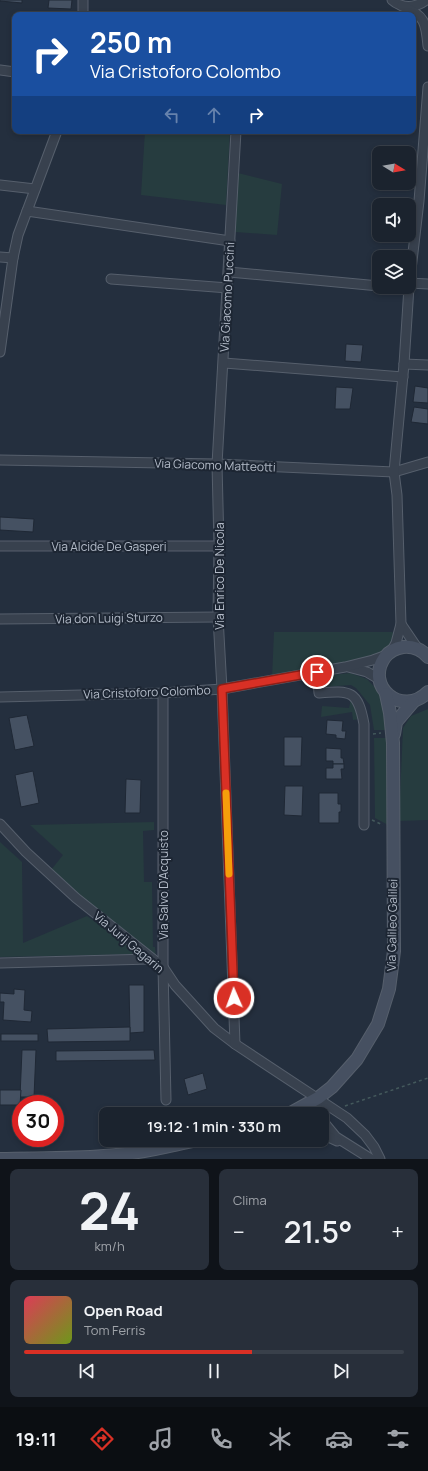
<!DOCTYPE html>
<html lang="it">
<head>
<meta charset="utf-8">
<style>
  body { margin:0; font-family:Manrope,sans-serif; background:#282f3a; color:#f1f3f6; height:100vh; display:flex; flex-direction:column; font-size:15px; white-space:nowrap }
  * { box-sizing:border-box; margin:0 }
  p { font-size:13px; color:#a0a4aa }
  .icon { flex:none; width:22px; height:22px; fill:none; stroke:currentColor; stroke-width:2; stroke-linecap:round; stroke-linejoin:round }
  .map { position:relative; height:1159px; overflow:hidden }
  .panel { display:flex; flex-direction:column; gap:10px; padding:10px; background:#0f1319; flex:1 }
  .panel>* { flex:none }
  .banner { position:absolute; left:12px; top:12px; width:404px; height:122px; border-radius:8px; box-shadow:0 2px 6px #0003,0 0 0 1px #39404a; background:#1a4fa0; color:#fff; overflow:hidden }
  .needle { width:26px; rotate:101deg }
  .controls { position:absolute; left:372px; top:146px; display:grid; gap:8px }
  .controls a { display:grid; place-items:center; width:44px; height:44px; border-radius:8px; background:#1b232e; box-shadow:0 2px 6px #0003,0 0 0 1px #39404a; font-size:20px }
  .speed { position:absolute; left:12px; top:1095px; display:flex; gap:8px; font-size:20px; font-weight:700; text-align:center }
  .speed>* { display:grid; place-content:center; width:52px; height:52px; border-radius:50%; background:#1b232e; box-shadow:0 2px 6px #0003,0 0 0 1px #39404a; line-height:1 }
  .speed .limit { border:6px solid #d22; background:#fff; color:#111 }
  .pin { position:absolute; display:grid; place-items:center; width:34px; height:34px; color:#fff; margin:-17px; border:2px solid #fff; border-radius:50%; box-shadow:0 1px 4px #0007 }
  .me { position:absolute; width:44px; margin:-22px; rotate:358deg; stroke-linejoin:round; filter:drop-shadow(0 0 3px #0008) }
  .turn { display:flex; align-items:center; gap:14px; height:84px; padding:0 12px; font-size:18px }
  .turn .icon { width:52px; height:52px; stroke-width:2.5 }
  .turn b { display:block; font-size:28px; line-height:34px }
  .lanes { display:flex; align-items:center; height:38px; padding:0 12px; background:#0003; justify-content:center; gap:20px; direction:ltr }
  .lanes .off { opacity:.35 }
  .big { font-size:30px; font-weight:600; line-height:1.1 }
  .panel .card { flex:1; display:flex; flex-direction:column; justify-content:center; gap:6px; min-width:0; padding:0 14px; border-radius:8px; background:#282f3a }
  .panel .dial { align-items:center; gap:0 }
  .dial b { font-size:52px; line-height:1 }
  .song { display:flex; align-items:center; gap:12px }
  .cover { width:48px; height:48px; border-radius:6px; background:linear-gradient(135deg,hsl(350 70% 55%),hsl(80 70% 35%)) }
  .played { height:4px; border-radius:2px; background:linear-gradient(90deg,#d93025 60%,#39404a 60%) }
  .keys { display:flex; justify-content:space-around; direction:ltr }
  .heat { display:flex; justify-content:space-between; align-items:center; font-size:22px; direction:ltr }
  .panel .tiles { flex:1; display:grid; gap:10px; grid-template-columns:1fr 1fr }
  .card:last-child { grid-column:span 2 }
  .trip { position:absolute; left:99px; top:1107px; width:230px; height:40px; border-radius:8px; background:#1b232e; box-shadow:0 2px 6px #0003,0 0 0 1px #39404a; font-weight:600; line-height:40px; text-align:center }
  .menu { display:flex; height:64px; justify-content:space-around; align-items:center; background:#0b0e12; color:#a0a4aa }
  .menu .icon { width:28px; height:28px }
  .menu .current { color:#d93025 }
  .menu b { font-size:18px; color:#f1f3f6 }
  .map>svg:first-child { display:block }
  .green { fill:#263c3f }
  .building { fill:#455162; stroke:#1f2835 }
  .lines { fill:none; stroke-linecap:round; stroke-linejoin:round }
  .street-casing { stroke:#565f6c; stroke-width:11 }
  .secondary-casing { stroke:#565f6c; stroke-width:14 }
  .path { stroke:#44595c; stroke-width:1.5; stroke-dasharray:3 3; stroke-linecap:butt }
  .street { stroke:#38414e; stroke-width:9 }
  .secondary { stroke:#465061; stroke-width:12 }
  .route-casing { stroke:#8d1f18; stroke-width:10 }
  .route { stroke:#d93025; stroke-width:7 }
  .slow { stroke:#f59e0b; stroke-width:7 }
  .labels { text-anchor:middle; dominant-baseline:central; stroke-width:4; stroke-linejoin:round; paint-order:stroke }
  .street-label { font-size:12px; fill:#b4bcc9; stroke:#1d2633 }
</style>
</head>
<body>
<div class="map">
<svg width="428" height="1159" viewBox="0 0 428 1159">
  <rect width="100%" height="100%" fill="#242f3e"/>
  <g class="green">
    <polygon points="145,131 230,131 226,205 141,195"/>
    <polygon points="238,173 282,184 277,235 235,232"/>
    <polygon points="274,632 392,632 395,634 393,645 386,651 371,659 272,678"/>
    <polygon points="350,673 367,679 379,692 385,707 387,730 374,730 370,705 356,688 351,685 323,687 323,676"/>
    <polygon points="351,699 353,700 361,719 353,720 352,712 321,717 322,706 349,708"/>
    <polygon points="428,709 428,820 399,821 403,728 411,716"/>
    <polygon points="374,738 387,738 388,825 375,818"/>
    <polygon points="154,822 154,830 143,831 144,882 152,882 153,947 155,947 156,958 79,896 51,870 63,855 30,825"/>
    <polygon points="0,842 22,862 23,943 87,916 140,954 0,957"/>
  </g>
  <g class="building">
    <polygon points="0,0 22,0 22,3 0,1"/>
    <polygon points="49,0 72,0 71,9 48,8"/>
    <polygon points="346,344 363,345 361,362 345,361"/>
    <polygon points="415,386 428,388 428,403 413,402"/>
    <polygon points="336,387 353,388 350,409 335,409"/>
    <polygon points="414,407 428,409 428,424 411,422"/>
    <polygon points="0,517 34,519 33,532 0,530"/>
    <polygon points="27,715 34,746 15,750 9,718"/>
    <polygon points="327,720 343,721 342,731 346,731 345,739 336,738 336,735 326,734"/>
    <polygon points="284,737 302,737 301,766 284,766"/>
    <polygon points="326,748 341,749 341,758 343,758 344,764 333,764 333,761 326,761"/>
    <polygon points="333,764 344,764 344,769 341,769 342,779 326,779 326,768 333,768"/>
    <polygon points="33,771 39,803 21,807 15,775"/>
    <polygon points="126,779 141,780 140,813 125,813"/>
    <polygon points="285,786 303,786 302,816 284,815"/>
    <polygon points="319,793 338,793 338,804 341,804 341,812 339,812 339,823 319,823"/>
    <polygon points="129,985 144,985 144,1032 130,1033"/>
    <polygon points="14,989 25,990 24,1010 32,1011 31,1022 3,1020 4,1002 0,1002 0,993 14,994"/>
    <polygon points="130,1027 130,1041 48,1042 47,1029"/>
    <rect x="1" y="1034" width="37" height="7"/>
    <polygon points="22,1050 36,1050 34,1097 20,1097"/>
    <polygon points="154,1050 155,1060 56,1061 56,1051"/>
    <polygon points="203,1073 207,1089 188,1095 184,1079"/>
    <polygon points="0,1090 21,1090 20,1105 0,1105"/>
  </g>
  <g class="lines">
    <g class="street-casing">
      <g id="street">
        <path d="M 392,0 C 402,9 416,8 426,0"/>
        <path d="M 402,6 C 425,15 426,23 428,46"/>
        <polyline points="83,15 83,0"/>
        <polyline points="0,70 15,72"/>
        <polyline points="0,185 35,189"/>
        <polyline points="27,211 230,241"/>
        <polyline points="0,257 13,258"/>
        <polyline points="229,272 379,286"/>
        <polyline points="111,279 228,288"/>
        <polyline points="409,283 428,284"/>
        <polyline points="387,287 409,289"/>
        <polyline points="409,287 419,201 428,87"/>
        <polyline points="0,352 13,258 18,235 57,131"/>
        <polyline points="224,363 403,377"/>
        <polyline points="404,364 428,365"/>
        <polyline points="0,460 217,464 394,472 428,462"/>
        <polyline points="0,546 219,546"/>
        <polyline points="0,619 218,617"/>
        <polyline points="401,624 418,649"/>
        <polyline points="391,652 396,643 401,624 397,495 394,472 404,364 409,287"/>
        <polyline points="348,667 367,672 379,679"/>
        <path d="M 317,671 L 319,693 C 351,690 358,691 364,724 L 364,825"/>
        <polyline points="163,693 163,967 166,1100"/>
        <polyline points="0,697 163,693 222,689 345,667 373,660 387,655"/>
        <polyline points="0,824 26,852 76,898 163,967 175,985 214,1028 235,1044 347,1118 365,1135 374,1147 380,1159"/>
        <polyline points="0,963 151,959"/>
        <polyline points="235,1044 222,689 218,617 219,546 217,464 236,131"/>
        <polyline points="318,1098 317,1107 318,1114"/>
        <polyline points="322,1120 336,1137 371,1159"/>
        <polyline points="322,1134 337,1141"/>
      </g>
    </g>
    <g class="secondary-casing">
      <g id="secondary">
        <path d="M 428,657 C 422,650 413,646 403,647 C 396,648 389,652 385,657 C 364,686 402,718 428,692"/>
        <polyline points="394,734 396,722 413,702"/>
        <polyline points="289,1114 318,1098 332,1087 357,1059 378,1024 389,989 394,951 393,743 390,713 386,694"/>
        <path d="M 0,1159 C 35,1158 69,1159 104,1156 C 135,1154 166,1147 197,1140"/>
      </g>
    </g>
    <g class="path">
      <polyline points="373,734 381,733"/>
      <polyline points="372,820 383,825"/>
      <polyline points="345,1106 428,1078"/>
    </g>
    <use href="#street" class="street"/>
    <use href="#secondary" class="secondary"/>
  </g>
  <g class="lines">
    <g class="route-casing">
      <polyline id="route" points="234,998 222,689 317,672"/>
    </g>
    <use href="#route" class="route"/>
    <polyline class="slow" points="226,793 229,874"/>
  </g>
  <g class="labels">
    <g class="street-label">
      <text transform="translate(227 297) rotate(-87)">Via Giacomo Puccini</text>
      <text transform="translate(215 465) rotate(2)">Via Giacomo Matteotti</text>
      <text x="109" y="546">Via Alcide De Gasperi</text>
      <text transform="translate(219 576) rotate(-90)">Via Enrico De Nicola</text>
      <text transform="translate(109 618) rotate(-1)">Via don Luigi Sturzo</text>
      <text transform="translate(147 692) rotate(-2)">Via Cristoforo Colombo</text>
      <text transform="translate(163 885) rotate(-90)">Via Salvo D’Acquisto</text>
      <text transform="translate(392 925) rotate(-89)">Via Galileo Galilei</text>
      <text transform="translate(129 942) rotate(40)">Via Jurij Gagarin</text>
    </g>
  </g>
</svg>
<div class="controls">
<a><svg class="needle" viewBox="-14 -14 28 28"><path d="M0-13l5 13h-10z" fill="#e53935"/><path d="M0 13l5-13h-10z" fill="#a0a4aa"/></svg></a>
<a><svg class="icon" aria-label="sound" viewBox="0 0 24 24"><path d="M4 9h4l5-4v14l-5-4H4zM17 9q2 3 0 6"/></svg></a>
<a><svg class="icon" aria-label="layers" viewBox="0 0 24 24"><path d="M12 4l9 5-9 5-9-5zM3 14l9 5 9-5"/></svg></a>
</div>
<div class="speed"><div class="limit">30</div></div>
<div class="pin" style="left:317px;top:672px;background:#d93025"><svg class="icon" aria-label="arrive" viewBox="0 0 24 24"><path d="M6 21V4h12l-3 4 3 4H6"/></svg></div>
<svg class="me" style="left:234px;top:998px" viewBox="-20 -20 40 40"><circle r="17" fill="#d93025" stroke="#fff" stroke-width="3"/><path d="M0-11L8 9 0 5-8 9z" fill="#fff"/></svg>
<div class="trip">19:12 · 1 min · 330 m</div>
<div class="banner">
<div class="turn"><svg class="icon" aria-label="right" viewBox="0 0 24 24"><path d="M7 20v-9h11M14 6l5 5-5 5"/></svg><div><b>250 m</b>Via Cristoforo Colombo</div></div>
<div class="lanes"><svg class="icon off" aria-label="left" viewBox="0 0 24 24"><path d="M17 20v-9H6M10 6l-5 5 5 5"/></svg><svg class="icon off" aria-label="ahead" viewBox="0 0 24 24"><path d="M12 20V5M6 11l6-6 6 6"/></svg><svg class="icon" aria-label="right" viewBox="0 0 24 24"><path d="M7 20v-9h11M14 6l5 5-5 5"/></svg></div>
</div>
</div>
<section class="panel">
<div class="tiles">
<div class="card dial"><b>24</b><p>km/h</p></div>
<div class="card"><p>Clima</p>
<div class="heat"><a>−</a><b class="big">21.5°</b><a>+</a></div>
</div>
<div class="card">
<div class="song"><i class="cover"></i><div><b>Open Road</b><p>Tom Ferris</p></div></div>
<div class="played"></div>
<div class="keys"><svg class="icon" aria-label="previous" viewBox="0 0 24 24"><path d="M18 5L8 12l10 7zM5 5v14"/></svg><svg class="icon" aria-label="pause" viewBox="0 0 24 24"><path d="M8 5v14M16 5v14"/></svg><svg class="icon" aria-label="next" viewBox="0 0 24 24"><path d="M6 5l10 7-10 7zM19 5v14"/></svg></div>
</div>
</div>
</section>
<nav class="menu">
<b>19:11</b>
<svg class="icon current" aria-label="directions" viewBox="0 0 24 24"><path d="M12 3l9 9-9 9-9-9zM9 14v-3h6M13 9l2 2-2 2"/></svg>
<svg class="icon" aria-label="music" viewBox="0 0 24 24"><path d="M9 18V5l10-2v13"/><circle cx="6" cy="18" r="3"/><circle cx="16" cy="16" r="3"/></svg>
<svg class="icon" aria-label="phone" viewBox="0 0 24 24"><path d="M5 4h4l2 5-3 2q2 4 5 5l2-3 5 2v4C11 20 4 13 5 4z"/></svg>
<svg class="icon" aria-label="climate" viewBox="0 0 24 24"><path d="M12 3v18M4 7l16 10M4 17L20 7"/></svg>
<svg class="icon" aria-label="car" viewBox="0 0 24 24"><path d="M5 17H2v-5l4-1 3-4h7l3 4 3 1v5h-3M9 17h6M6 11h13"/><circle cx="7" cy="17" r="2"/><circle cx="17" cy="17" r="2"/></svg>
<svg class="icon" aria-label="filters" viewBox="0 0 24 24"><path d="M4 7h16M4 17h16"/><circle cx="9" cy="7" r="2"/><circle cx="15" cy="17" r="2"/></svg>
</nav>
</body>
</html>
